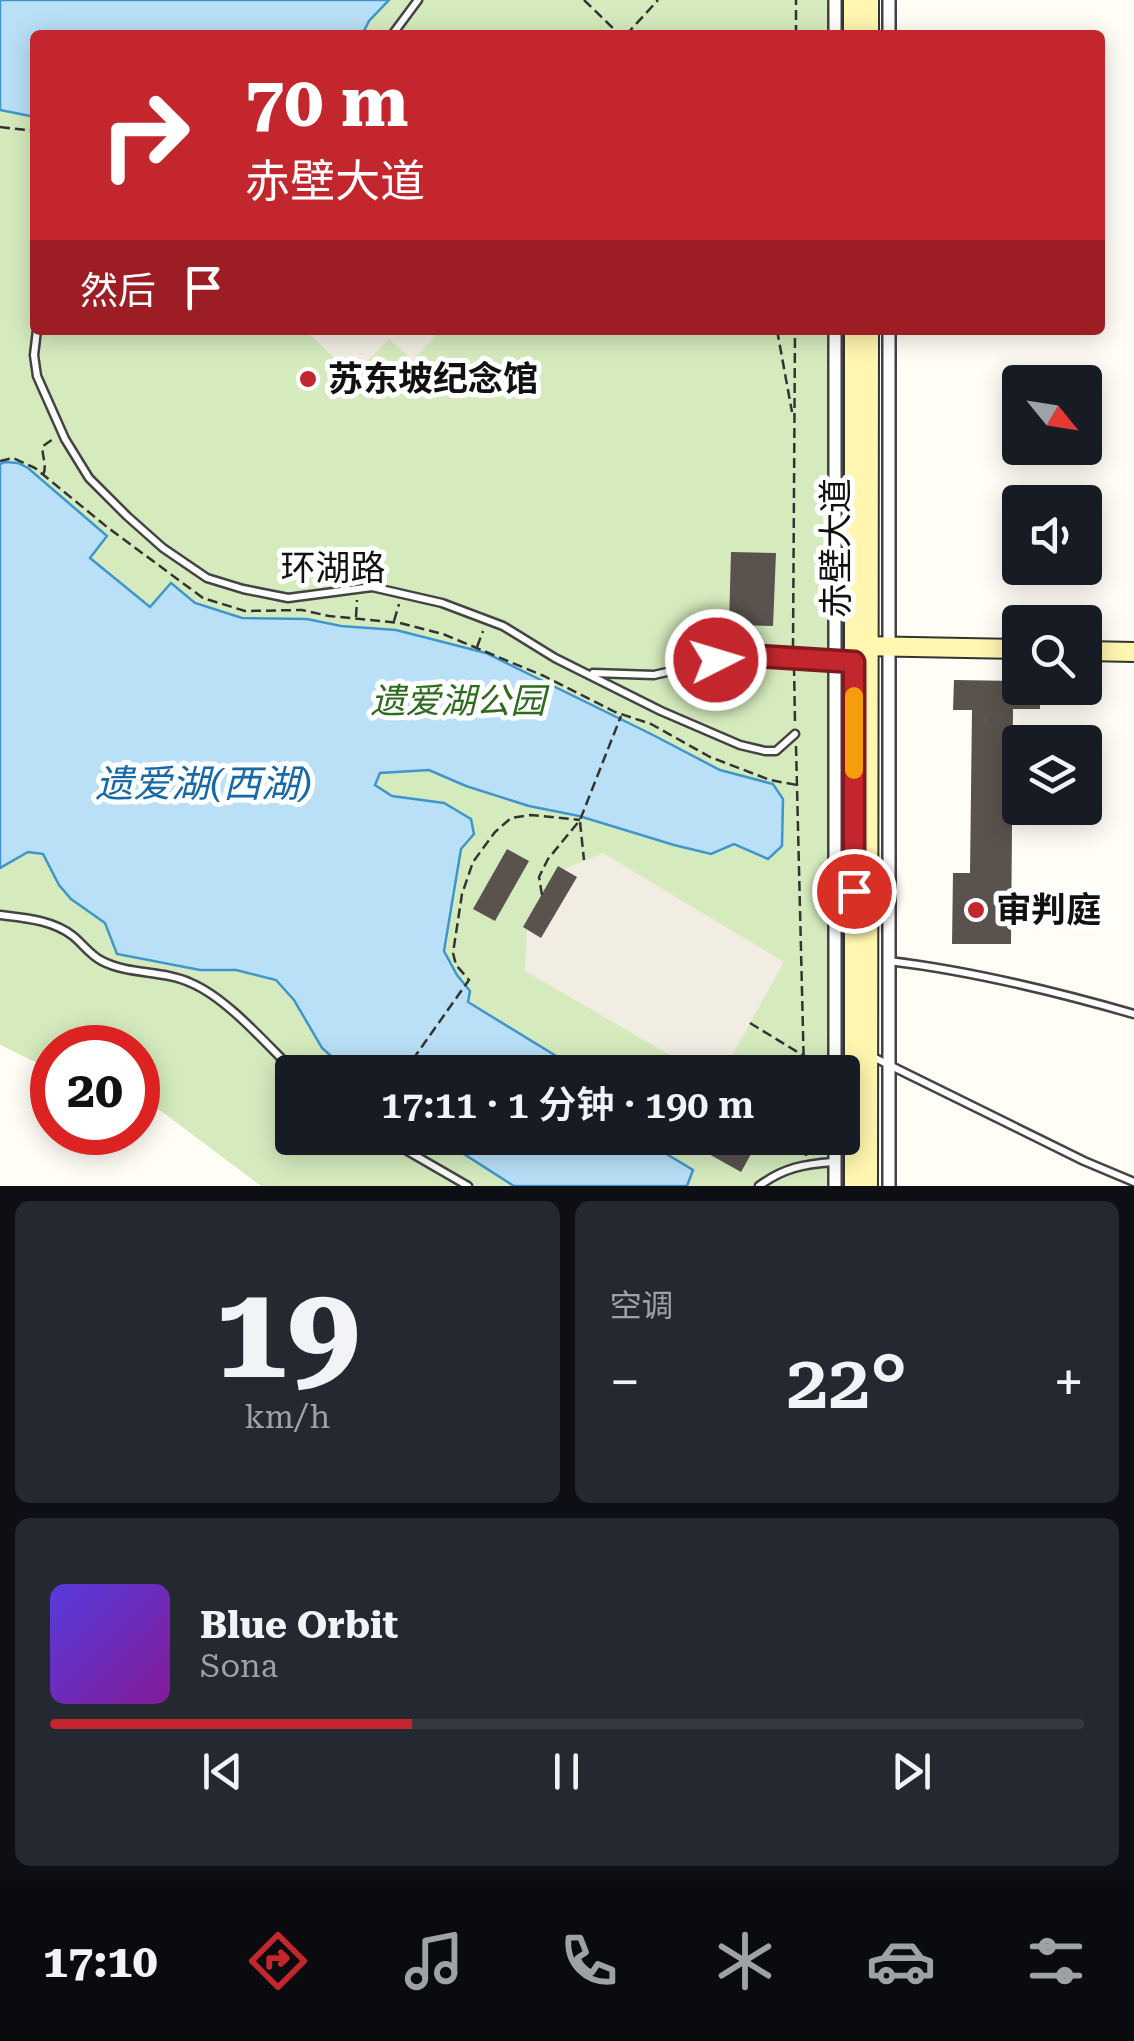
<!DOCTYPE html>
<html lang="zh">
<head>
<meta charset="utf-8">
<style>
  body { margin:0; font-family:"Roboto Serif","Noto Sans SC",serif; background:#242831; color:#f1f3f6; height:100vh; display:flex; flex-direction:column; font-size:38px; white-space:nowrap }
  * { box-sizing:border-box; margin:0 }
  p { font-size:32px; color:#9ea1a6 }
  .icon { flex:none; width:55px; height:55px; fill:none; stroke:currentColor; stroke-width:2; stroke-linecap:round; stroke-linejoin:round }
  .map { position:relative; height:1186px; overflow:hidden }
  .panel { display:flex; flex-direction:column; gap:15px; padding:15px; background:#0d0f14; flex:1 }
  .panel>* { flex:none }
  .hud { position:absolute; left:30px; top:30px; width:1075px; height:305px; border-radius:10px; box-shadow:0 5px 25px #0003; background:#c4262e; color:#fff; overflow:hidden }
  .needle { width:65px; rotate:120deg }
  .controls { position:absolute; left:1002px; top:365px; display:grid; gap:20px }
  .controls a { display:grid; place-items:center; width:100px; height:100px; border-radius:10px; background:#171b24; box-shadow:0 5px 25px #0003; font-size:50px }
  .speed { position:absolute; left:30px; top:1025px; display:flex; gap:20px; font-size:50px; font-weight:700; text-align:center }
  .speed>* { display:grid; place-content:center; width:130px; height:130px; border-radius:50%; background:#171b24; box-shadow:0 5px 25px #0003; line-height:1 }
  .speed .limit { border:15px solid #d22; background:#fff; color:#111 }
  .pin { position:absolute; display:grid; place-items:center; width:85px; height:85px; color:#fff; margin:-42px; border:5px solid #fff; border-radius:50%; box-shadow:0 2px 10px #0007 }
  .me { position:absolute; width:110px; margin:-55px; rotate:85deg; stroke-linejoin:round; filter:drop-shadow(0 0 8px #0008) }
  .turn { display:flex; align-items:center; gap:35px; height:210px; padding:0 50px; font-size:45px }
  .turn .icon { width:130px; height:130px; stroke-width:2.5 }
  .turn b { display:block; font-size:70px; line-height:85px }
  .then { display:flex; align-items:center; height:95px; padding:0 50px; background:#0003; gap:20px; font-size:38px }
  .big { font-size:75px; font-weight:600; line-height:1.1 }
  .panel .card { flex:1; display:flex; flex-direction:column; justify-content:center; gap:15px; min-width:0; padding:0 35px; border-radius:15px; background:#242831 }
  .panel .dial { align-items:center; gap:0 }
  .dial b { font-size:130px; line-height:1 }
  .song { display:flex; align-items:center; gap:30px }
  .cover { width:120px; height:120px; border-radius:15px; background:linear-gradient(135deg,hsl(250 70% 55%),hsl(290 70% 35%)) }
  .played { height:10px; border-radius:5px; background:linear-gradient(90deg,#c4262e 35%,#363941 35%) }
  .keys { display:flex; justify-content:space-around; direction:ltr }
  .heat { display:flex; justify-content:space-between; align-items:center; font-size:55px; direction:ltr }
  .panel .tiles { flex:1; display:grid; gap:15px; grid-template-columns:1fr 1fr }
  .card:last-child { grid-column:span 2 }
  .trip { position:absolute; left:275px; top:1055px; width:585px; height:100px; border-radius:10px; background:#171b24; box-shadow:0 5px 25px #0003; font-weight:600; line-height:100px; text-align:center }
  .tab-bar { display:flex; height:160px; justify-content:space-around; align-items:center; background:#090b0e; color:#9ea1a6 }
  .tab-bar .icon { width:70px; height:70px }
  .tab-bar .on { color:#c4262e }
  .tab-bar b { font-size:45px; color:#f1f3f6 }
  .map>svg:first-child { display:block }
  .green { fill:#d5ebbd }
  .plaza { fill:#f1ede2 }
  .water { fill:#b9e0f7; stroke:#3f96cf; stroke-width:2.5 }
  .building { fill:#5a524d }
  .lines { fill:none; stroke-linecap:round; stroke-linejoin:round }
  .lane-casing { stroke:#444; stroke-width:11 }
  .street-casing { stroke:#444; stroke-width:16 }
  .secondary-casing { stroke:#333; stroke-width:22 }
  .path { stroke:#333; stroke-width:2.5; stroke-dasharray:10 5; stroke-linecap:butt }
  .lane { stroke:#fff; stroke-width:6 }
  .street { stroke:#fff; stroke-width:11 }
  .secondary { stroke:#fff6b0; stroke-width:18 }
  .route-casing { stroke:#7f191e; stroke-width:25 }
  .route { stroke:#c4262e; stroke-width:18 }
  .slow { stroke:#f59e0b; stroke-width:18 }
  .poi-dot { fill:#c4262e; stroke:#fff; stroke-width:4 }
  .labels { text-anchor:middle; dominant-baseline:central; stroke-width:10; stroke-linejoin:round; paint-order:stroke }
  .poi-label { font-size:35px; font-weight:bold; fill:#111; stroke:#fff; text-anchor:start }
  .street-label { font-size:35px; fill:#111; stroke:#fff }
  .park-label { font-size:35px; font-style:italic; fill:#2f6b1f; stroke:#fff }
  .water-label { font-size:38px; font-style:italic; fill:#1768a6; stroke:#fff }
</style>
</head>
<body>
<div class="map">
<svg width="1134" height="1186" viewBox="0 0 1134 1186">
  <rect width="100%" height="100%" fill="#fffdf5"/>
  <polygon class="green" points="0,0 830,0 830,35 35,35 35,330 830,330 830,1072 292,1072 292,1138 830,1138 830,1186 261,1186 149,1102 138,1098 138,1048 52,1048 52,1070 0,1045"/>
  <g class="plaza">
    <polygon points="315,330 412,330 417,335 422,330 441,330 413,360 389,339 353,376 310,335"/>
    <polygon points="603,853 784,962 723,1072 699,1072 525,971 527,929 562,870"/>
  </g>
  <g class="water">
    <polygon points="0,0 389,0 369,21 362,35 35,35 35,117 0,110"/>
    <polygon points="5,462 18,463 28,468 107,536 90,558 150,607 171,583 195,603 242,618 307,619 341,626 396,630 486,653 651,734 720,770 773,784 783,799 782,846 768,859 734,844 711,854 674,845 579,816 529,806 466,786 429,770 380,773 375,785 392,796 444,803 471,819 474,834 461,849 444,951 457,975 470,991 468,1002 561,1059 555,1072 349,1072 322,1048 294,1000 276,980 236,970 200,970 117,954 105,923 71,899 59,885 43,854 28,852 0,868 0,464"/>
    <polygon points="439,1138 640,1138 693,1170 687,1186 514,1186"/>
  </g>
  <g class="building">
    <polygon points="731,552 776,553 773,626 729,625"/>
    <polygon points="954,680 1020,681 1020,688 1040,688 1040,709 1013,709 1011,944 952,944 953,873 970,873 972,710 953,710"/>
    <polygon points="507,849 529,861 495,921 473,909"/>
    <polygon points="558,866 577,877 541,938 523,927"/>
    <polygon points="680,1138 760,1138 741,1172"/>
  </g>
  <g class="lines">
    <g class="lane-casing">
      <g id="lane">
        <polyline points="392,35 418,0"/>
        <polyline points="37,330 34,355 37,376 65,439 89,478 127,516 163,548 207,578 243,589 288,598 372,587 442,603 503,626 555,658 661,711 740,745 765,751 776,751 795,734"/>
        <polyline points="593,673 654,675 740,655 853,661"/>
        <path d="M 0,915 C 25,918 53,920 73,936 C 83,944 90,955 102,961 C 129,975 163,970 191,983 C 227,998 267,1045 295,1072"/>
        <path d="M 889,961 C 973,971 1054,991 1134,1014"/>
        <polyline points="873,1057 1084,1161 1134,1182"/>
        <polyline points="385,1138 468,1186"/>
        <path d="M 759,1186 C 783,1168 804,1164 833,1162"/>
      </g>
    </g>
    <g class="street-casing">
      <g id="street">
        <polyline points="889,0 889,35"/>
        <polyline points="835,35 835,0"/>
        <polyline points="835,1072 835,330"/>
        <polyline points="835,1186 835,1138"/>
        <polyline points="889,1186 889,330"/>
      </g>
    </g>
    <g class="secondary-casing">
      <g id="secondary">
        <polyline points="853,0 853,35"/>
        <polyline points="869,35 869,0"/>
        <polyline points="860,646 1020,649"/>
        <polyline points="1085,651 1134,652"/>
        <polyline points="854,1186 854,330"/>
        <polyline points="868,1186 869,330"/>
      </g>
    </g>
    <g class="path">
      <polyline points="584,0 620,35"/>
      <polyline points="626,35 658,0"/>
      <polyline points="796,35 796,0"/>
      <polyline points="0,127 35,131"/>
      <polyline points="777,330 792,412"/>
      <polyline points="0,461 13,458 35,468 107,527 203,598 245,611 302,610 329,616 400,623 443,634 544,676 615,712 651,724 710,757 770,780 797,785"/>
      <path d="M 43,475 C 48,465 41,456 43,446 L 53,439"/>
      <polyline points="356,617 357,600"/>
      <polyline points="394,621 399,604"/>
      <polyline points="477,647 483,631"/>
      <polyline points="793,648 795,330"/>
      <polyline points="794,666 795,723"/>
      <polyline points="796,746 804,1072"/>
      <polyline points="580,822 584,860"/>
      <polyline points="542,895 539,877 548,859 580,820 621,716"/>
      <polyline points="750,1023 804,1056"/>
      <polyline points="404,1072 469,980 456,965 453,953 462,894 473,862 495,832 511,818 531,815 580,820"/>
      <polyline points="806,1138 806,1156"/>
    </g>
    <use href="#lane" class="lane"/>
    <use href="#street" class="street"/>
    <use href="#secondary" class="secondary"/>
  </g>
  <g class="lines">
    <g class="route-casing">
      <polyline id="route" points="716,660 740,655 854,662 854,891"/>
    </g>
    <use href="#route" class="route"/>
    <polyline class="slow" points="854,696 854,770"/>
  </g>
  <g class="poi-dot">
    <circle cx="308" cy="379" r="10"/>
    <circle cx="976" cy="910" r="10"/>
  </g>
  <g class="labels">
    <g class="poi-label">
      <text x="328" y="379">苏东坡纪念馆</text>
      <text x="996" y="910">审判庭</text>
    </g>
    <g class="street-label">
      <text transform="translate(836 548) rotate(-90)">赤壁大道</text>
      <text x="333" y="568">环湖路</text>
    </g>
    <g class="park-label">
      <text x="458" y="701">遗爱湖公园</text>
    </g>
    <g class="water-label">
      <text x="204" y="784">遗爱湖(西湖)</text>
    </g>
  </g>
</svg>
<div class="controls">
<a><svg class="needle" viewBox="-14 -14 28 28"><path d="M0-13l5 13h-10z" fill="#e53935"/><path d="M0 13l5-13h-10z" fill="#9ea1a6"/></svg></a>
<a><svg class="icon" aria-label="sound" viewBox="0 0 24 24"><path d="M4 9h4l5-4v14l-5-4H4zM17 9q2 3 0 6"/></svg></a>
<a><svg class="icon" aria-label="search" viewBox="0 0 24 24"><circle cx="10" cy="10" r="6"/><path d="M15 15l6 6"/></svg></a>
<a><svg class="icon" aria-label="layers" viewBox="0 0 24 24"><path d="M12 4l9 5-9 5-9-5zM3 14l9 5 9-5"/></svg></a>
</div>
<div class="speed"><div class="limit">20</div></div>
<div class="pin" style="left:854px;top:891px;background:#d93025"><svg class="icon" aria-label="arrive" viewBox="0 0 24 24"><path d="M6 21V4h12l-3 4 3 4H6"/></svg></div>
<svg class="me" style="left:716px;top:660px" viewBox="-20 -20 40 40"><circle r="17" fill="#c4262e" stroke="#fff" stroke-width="3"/><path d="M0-11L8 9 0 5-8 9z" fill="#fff"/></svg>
<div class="trip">17:11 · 1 分钟 · 190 m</div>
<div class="hud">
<div class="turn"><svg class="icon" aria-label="right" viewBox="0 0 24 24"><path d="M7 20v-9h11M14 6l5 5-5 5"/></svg><div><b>70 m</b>赤壁大道</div></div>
<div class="then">然后<svg class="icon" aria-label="arrive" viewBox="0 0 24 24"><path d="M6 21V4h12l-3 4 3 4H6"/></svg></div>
</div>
</div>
<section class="panel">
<div class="tiles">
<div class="card dial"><b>19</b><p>km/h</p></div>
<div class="card"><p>空调</p>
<div class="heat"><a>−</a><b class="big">22°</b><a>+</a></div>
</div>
<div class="card">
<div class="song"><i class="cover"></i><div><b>Blue Orbit</b><p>Sona</p></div></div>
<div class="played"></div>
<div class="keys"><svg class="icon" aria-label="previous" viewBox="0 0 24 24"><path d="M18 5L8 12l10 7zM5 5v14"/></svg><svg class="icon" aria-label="pause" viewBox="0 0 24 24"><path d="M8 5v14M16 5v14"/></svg><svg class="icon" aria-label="next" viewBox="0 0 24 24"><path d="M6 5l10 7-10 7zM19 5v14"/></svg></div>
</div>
</div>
</section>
<nav class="tab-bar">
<b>17:10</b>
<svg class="icon on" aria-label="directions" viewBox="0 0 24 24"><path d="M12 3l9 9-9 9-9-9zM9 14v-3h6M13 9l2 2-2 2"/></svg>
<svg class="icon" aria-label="music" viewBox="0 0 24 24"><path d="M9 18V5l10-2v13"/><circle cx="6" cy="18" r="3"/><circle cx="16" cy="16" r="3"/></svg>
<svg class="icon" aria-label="phone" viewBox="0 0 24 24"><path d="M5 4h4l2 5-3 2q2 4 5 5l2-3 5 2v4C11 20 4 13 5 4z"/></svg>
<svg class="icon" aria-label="climate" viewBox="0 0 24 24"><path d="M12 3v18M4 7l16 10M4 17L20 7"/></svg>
<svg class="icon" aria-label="car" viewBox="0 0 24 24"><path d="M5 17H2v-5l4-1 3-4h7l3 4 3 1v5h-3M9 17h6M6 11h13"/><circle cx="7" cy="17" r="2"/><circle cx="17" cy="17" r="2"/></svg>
<svg class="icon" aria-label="filters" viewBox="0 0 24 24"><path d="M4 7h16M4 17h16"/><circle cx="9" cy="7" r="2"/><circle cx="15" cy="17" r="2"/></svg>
</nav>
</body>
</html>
